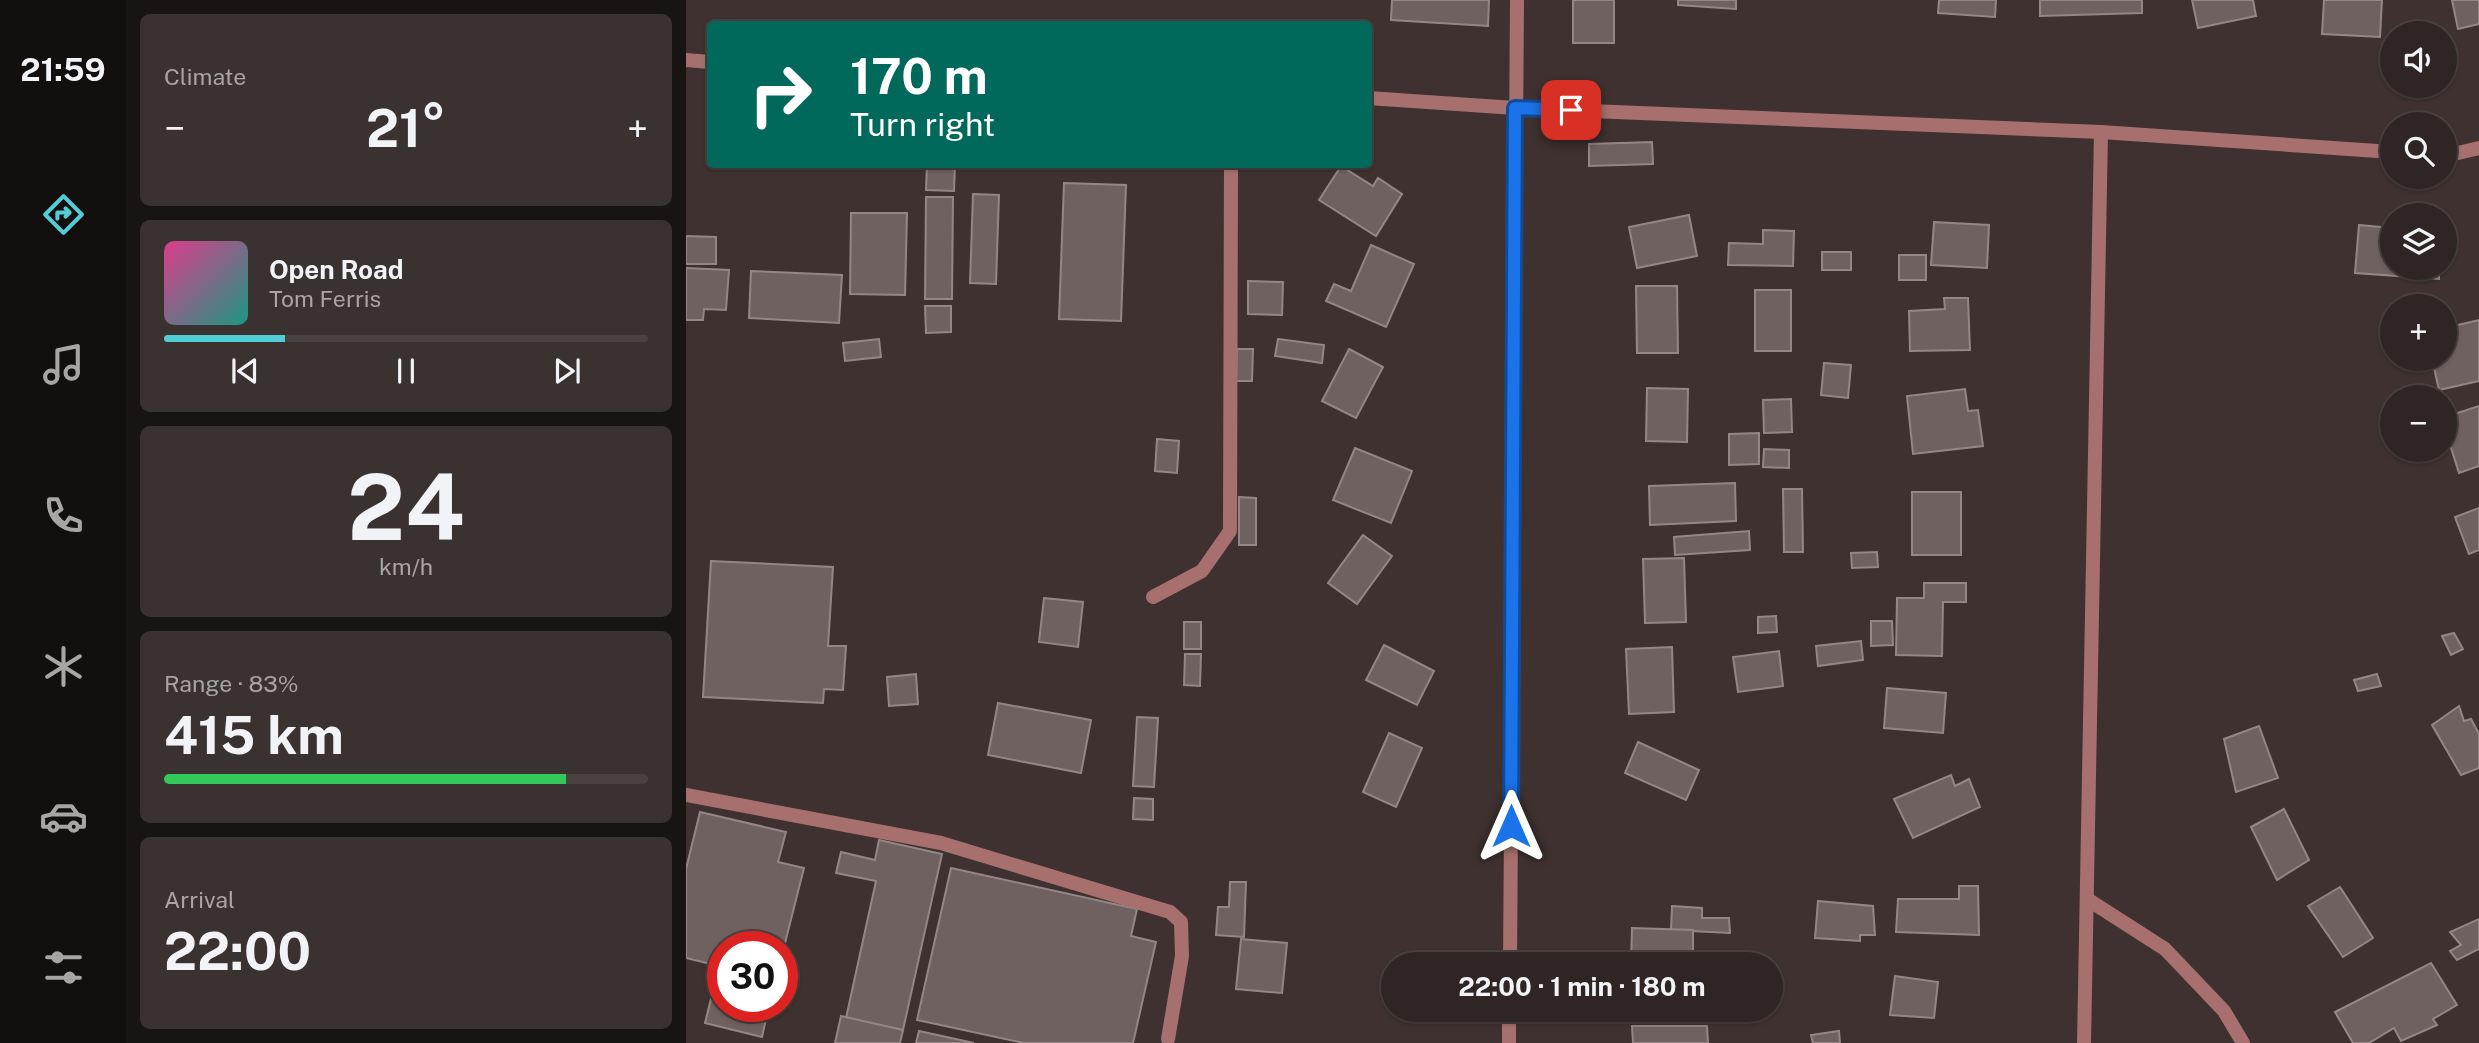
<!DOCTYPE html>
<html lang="en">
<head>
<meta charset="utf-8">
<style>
  body { margin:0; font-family:"Public Sans",sans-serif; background:#3a3131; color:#f1f3f6; height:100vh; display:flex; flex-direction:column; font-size:26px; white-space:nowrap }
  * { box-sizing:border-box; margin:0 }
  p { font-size:23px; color:#a7a5a6 }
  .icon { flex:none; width:38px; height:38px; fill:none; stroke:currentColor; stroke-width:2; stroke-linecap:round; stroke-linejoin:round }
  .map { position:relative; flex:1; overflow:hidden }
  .sheet { display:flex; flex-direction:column; gap:14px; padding:14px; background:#191414; width:560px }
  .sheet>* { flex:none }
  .top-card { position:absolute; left:21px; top:21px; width:665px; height:147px; border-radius:7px; box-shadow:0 2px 5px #0004,0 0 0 2px #494241; background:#00695c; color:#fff; overflow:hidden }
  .fabs { position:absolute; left:1694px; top:21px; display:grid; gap:14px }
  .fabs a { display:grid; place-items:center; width:77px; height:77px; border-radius:50%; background:#2e2524; box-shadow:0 2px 5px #0004,0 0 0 2px #494241; font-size:35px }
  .speed { position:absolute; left:21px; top:931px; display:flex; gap:14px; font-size:35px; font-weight:700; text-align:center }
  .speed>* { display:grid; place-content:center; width:91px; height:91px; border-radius:50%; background:#2e2524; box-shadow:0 2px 5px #0004,0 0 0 2px #494241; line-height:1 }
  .speed .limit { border:10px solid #d22; background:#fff; color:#111 }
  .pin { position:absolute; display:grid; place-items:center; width:60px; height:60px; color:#fff; margin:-30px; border-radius:14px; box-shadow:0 4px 10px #0006 }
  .me { position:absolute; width:77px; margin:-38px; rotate:0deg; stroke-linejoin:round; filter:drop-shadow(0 0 5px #0008) }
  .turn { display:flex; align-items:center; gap:24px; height:147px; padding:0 28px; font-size:32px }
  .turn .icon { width:91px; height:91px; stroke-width:2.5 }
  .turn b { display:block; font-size:49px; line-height:60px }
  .big { font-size:52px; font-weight:700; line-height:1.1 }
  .sheet .card { flex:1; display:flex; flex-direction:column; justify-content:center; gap:10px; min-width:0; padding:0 24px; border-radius:10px; background:#3a3131 }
  .sheet .dial { align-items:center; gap:0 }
  .dial b { font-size:91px; line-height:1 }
  .song { display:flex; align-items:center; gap:21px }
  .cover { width:84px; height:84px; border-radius:10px; background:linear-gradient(135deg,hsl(330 70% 55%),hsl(170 70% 35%)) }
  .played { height:7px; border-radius:4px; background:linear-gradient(90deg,#52ccd5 25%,#494241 25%) }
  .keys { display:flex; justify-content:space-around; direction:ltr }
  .heat { display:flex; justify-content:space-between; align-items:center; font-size:38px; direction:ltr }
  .charge { height:10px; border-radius:5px; background:linear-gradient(90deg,#34c759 83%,#494241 0) }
  .trip { position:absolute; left:695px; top:952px; width:402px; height:70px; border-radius:35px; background:#2e2524; box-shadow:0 2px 5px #0004,0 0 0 2px #494241; font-weight:700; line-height:70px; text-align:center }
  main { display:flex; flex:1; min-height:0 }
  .tab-bar { display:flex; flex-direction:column; width:126px; justify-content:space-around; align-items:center; background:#120f0e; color:#a7a5a6 }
  .tab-bar .icon { width:49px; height:49px }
  .tab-bar .current { color:#52ccd5 }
  .tab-bar b { font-size:32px; color:#f1f3f6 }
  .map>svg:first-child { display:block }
  .building { fill:#6f6160; stroke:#958685; stroke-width:2 }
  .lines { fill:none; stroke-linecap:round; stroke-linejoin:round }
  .service { stroke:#a7706e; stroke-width:14 }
  .minor { stroke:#a7706e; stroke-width:14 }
  .tertiary { stroke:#a7706e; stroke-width:14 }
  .route-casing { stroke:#114b97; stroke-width:18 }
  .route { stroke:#1a73e8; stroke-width:12 }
</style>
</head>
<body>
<main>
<nav class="tab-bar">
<b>21:59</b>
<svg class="icon current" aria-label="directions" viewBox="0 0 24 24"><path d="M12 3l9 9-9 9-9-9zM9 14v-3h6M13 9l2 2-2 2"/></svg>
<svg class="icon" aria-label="music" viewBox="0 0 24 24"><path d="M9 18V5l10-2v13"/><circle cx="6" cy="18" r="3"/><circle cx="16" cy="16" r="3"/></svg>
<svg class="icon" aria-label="phone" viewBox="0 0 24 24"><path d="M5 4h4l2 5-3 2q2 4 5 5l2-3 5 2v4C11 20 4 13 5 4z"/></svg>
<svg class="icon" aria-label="climate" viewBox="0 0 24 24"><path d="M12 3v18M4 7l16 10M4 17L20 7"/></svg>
<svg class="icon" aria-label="car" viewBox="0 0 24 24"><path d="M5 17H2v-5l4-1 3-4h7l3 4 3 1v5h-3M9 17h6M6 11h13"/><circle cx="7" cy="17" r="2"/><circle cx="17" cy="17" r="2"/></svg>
<svg class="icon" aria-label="filters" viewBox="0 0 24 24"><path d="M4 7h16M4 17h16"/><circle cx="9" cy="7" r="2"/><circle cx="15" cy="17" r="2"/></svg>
</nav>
<section class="sheet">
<div class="card"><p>Climate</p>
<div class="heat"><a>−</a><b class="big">21°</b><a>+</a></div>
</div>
<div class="card">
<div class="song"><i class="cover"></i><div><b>Open Road</b><p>Tom Ferris</p></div></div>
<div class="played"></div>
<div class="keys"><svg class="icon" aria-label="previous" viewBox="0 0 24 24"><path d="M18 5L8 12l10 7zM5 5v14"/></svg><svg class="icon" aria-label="pause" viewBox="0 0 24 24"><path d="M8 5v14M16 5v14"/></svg><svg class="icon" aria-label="next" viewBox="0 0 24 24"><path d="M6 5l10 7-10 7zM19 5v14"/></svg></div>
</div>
<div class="card dial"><b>24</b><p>km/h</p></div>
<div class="card"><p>Range · 83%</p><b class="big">415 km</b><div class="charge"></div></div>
<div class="card"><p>Arrival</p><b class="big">22:00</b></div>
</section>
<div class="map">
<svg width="1793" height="1043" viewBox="0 0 1793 1043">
  <rect width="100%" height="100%" fill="#3e3130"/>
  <g class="building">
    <polygon points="706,0 803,0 802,26 705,20"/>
    <rect x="887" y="0" width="41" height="43"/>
    <polygon points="992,0 1050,0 1050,9 992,5"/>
    <polygon points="1253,0 1310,0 1309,17 1252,13"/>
    <polygon points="1354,0 1456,0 1456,13 1354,16"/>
    <polygon points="1506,0 1567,0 1570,16 1512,28"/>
    <polygon points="1638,0 1696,0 1694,37 1636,34"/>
    <polygon points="1766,0 1793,0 1793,24 1772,29"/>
    <polygon points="966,142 967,164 903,166 903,144"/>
    <polygon points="241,164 269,164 268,191 240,190"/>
    <polygon points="655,166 687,186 692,178 716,194 690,236 633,200"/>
    <polygon points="378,183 440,185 435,321 373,319"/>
    <polygon points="287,194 313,195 310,284 284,283"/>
    <polygon points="240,197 267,197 266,299 239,299"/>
    <polygon points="165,213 221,213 219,295 164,294"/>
    <polygon points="1003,215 1011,256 951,268 943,227"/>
    <polygon points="1248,222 1303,225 1301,268 1245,265"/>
    <polygon points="1673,225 1706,228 1706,268 1753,268 1753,279 1669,273"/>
    <polygon points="1077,230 1108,231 1107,266 1042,265 1043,243 1077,244"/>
    <polygon points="0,236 30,237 30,264 0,264"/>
    <polygon points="685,245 728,264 700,327 640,301 648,284 665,291"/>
    <rect x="1136" y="252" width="29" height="18"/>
    <rect x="1213" y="255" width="27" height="25"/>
    <polygon points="0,268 43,270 40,310 18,309 17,320 0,320"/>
    <polygon points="65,271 156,275 153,323 63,318"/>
    <polygon points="562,281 597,282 596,315 562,314"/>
    <polygon points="950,286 991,286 992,353 951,353"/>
    <rect x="1069" y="290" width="36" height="61"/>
    <polygon points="1258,298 1282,298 1284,350 1224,351 1223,311 1259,309"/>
    <polygon points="239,306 265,306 265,332 240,333"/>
    <polygon points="1793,320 1793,381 1753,390 1746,359 1759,359 1759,328"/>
    <polygon points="193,339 195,357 159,361 157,343"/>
    <polygon points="592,339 638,345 636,363 589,356"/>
    <polygon points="551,349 567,349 566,381 550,381"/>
    <polygon points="663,349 697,367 670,418 636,401"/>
    <polygon points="1138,363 1165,365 1162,398 1135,395"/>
    <polygon points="961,388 1002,389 1001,442 960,441"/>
    <polygon points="1279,389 1282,411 1292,410 1297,446 1227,454 1221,396"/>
    <polygon points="1105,399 1106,432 1078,433 1077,400"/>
    <polygon points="1793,406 1793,466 1773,473 1759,429 1759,417"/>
    <polygon points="1073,433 1073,464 1043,465 1043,434"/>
    <polygon points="471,439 493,441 491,473 469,471"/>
    <polygon points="669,448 726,471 705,523 647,500"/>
    <polygon points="1078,449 1103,450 1103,468 1077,467"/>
    <polygon points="1049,483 1050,521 964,525 963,486"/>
    <polygon points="1097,489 1116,489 1117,552 1098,552"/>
    <rect x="1226" y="492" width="49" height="63"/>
    <polygon points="553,497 570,498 570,545 553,545"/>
    <polygon points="1793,508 1793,550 1783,554 1769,517"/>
    <polygon points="1063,531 1064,550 989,555 988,537"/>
    <polygon points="677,535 706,556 671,604 642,583"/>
    <polygon points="1191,552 1192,567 1166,568 1165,553"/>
    <polygon points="998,558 1000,622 959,623 957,559"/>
    <polygon points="25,561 147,567 142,646 160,646 157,690 138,689 137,703 17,697"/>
    <polygon points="1238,583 1280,583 1280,602 1257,602 1256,656 1210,655 1211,598 1238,598"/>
    <polygon points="358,598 397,602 392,647 353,642"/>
    <polygon points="1090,616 1091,632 1072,633 1072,617"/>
    <polygon points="1185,621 1206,621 1207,645 1185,646"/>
    <rect x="498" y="622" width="17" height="27"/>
    <polygon points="1768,633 1777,649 1765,655 1756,636"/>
    <polygon points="1175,641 1177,660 1132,666 1130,646"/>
    <polygon points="698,645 748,671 731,705 680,680"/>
    <polygon points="986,647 988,712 943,714 940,649"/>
    <polygon points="1093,651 1097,686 1052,692 1047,657"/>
    <polygon points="499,654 515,654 514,686 498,685"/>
    <polygon points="230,674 232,704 203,706 201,677"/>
    <polygon points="1691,674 1695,686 1672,691 1668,680"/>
    <polygon points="1201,688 1260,693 1257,733 1198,728"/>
    <polygon points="312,703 405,720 395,773 302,755"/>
    <polygon points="1773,706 1778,721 1785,719 1793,734 1793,768 1775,775 1746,725"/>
    <polygon points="451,717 472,718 468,787 447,786"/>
    <polygon points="1573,726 1592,778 1550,792 1538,739"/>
    <polygon points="703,733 736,748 710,807 677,792"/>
    <polygon points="952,742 1013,770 1000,800 939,773"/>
    <polygon points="1265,775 1269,786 1283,779 1294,807 1227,838 1208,799"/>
    <polygon points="448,798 467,799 467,820 447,819"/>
    <polygon points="1598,809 1623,860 1591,880 1565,827"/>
    <polygon points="14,812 100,832 92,862 118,868 96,955 96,947 37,947 37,1006 83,1006 76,1037 19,1023 33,966 0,958 0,869"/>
    <polygon points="193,840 256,854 217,1030 160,1018 190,881 150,873 155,852 189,860"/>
    <polygon points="265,868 451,909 445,936 470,942 447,1043 338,1043 231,1020"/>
    <polygon points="544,882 560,882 558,937 530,935 532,907 543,907"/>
    <polygon points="1273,886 1292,886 1293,935 1210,932 1212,899 1273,899"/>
    <polygon points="1654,887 1687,938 1657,957 1622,906"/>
    <polygon points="1132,901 1187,906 1189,935 1174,935 1174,941 1129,938"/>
    <polygon points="986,906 1016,908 1016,918 1043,918 1044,933 985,930"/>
    <polygon points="1793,919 1793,949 1771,960 1764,951 1775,945 1764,932"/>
    <polygon points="946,928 1007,930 1007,964 945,964"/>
    <polygon points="555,939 601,943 596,993 550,989"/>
    <polygon points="1745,963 1771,1005 1747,1019 1751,1025 1715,1041 1708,1028 1683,1043 1667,1043 1649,1012"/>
    <polygon points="1209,976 1252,982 1248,1018 1204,1015"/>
    <polygon points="155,1016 217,1030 214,1043 149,1043"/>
    <polygon points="946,1026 1021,1026 1022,1043 947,1043"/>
    <polygon points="233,1031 288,1043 230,1043"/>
    <polygon points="1153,1031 1154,1043 1127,1043 1125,1035"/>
  </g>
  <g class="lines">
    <polyline class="service" points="0,795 255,843 484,912 495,922 496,956 482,1039"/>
    <g class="minor">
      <polyline points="467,597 516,571 544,531 545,164"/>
      <polyline points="1401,899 1479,949 1538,1011 1557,1043"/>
      <polyline points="824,964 831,0"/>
      <polyline points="823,1043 823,1010"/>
      <polyline points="1398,1043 1415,132"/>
    </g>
    <g class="tertiary">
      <polyline points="0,60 24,62"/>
      <polyline points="682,98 829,108 1415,132 1706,152"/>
      <polyline points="1759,156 1793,148"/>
    </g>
  </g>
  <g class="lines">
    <g class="route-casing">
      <polyline id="route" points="825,826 829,108 885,110"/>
    </g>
    <use href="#route" class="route"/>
  </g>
</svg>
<div class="fabs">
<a><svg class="icon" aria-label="sound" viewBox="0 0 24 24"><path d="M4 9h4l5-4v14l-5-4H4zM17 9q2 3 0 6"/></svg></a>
<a><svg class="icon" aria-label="search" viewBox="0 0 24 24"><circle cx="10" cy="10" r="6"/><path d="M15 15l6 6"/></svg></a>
<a><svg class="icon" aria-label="layers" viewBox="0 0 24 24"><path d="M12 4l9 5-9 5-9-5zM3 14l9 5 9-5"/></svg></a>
<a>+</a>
<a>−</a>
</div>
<div class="speed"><div class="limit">30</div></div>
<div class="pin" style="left:885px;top:110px;background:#d93025"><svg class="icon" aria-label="arrive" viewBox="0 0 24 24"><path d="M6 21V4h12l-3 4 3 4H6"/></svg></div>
<svg class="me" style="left:825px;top:826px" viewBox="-20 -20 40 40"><path d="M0-17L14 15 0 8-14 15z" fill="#1a73e8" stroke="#fff" stroke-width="4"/></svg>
<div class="trip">22:00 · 1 min · 180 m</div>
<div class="top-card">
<div class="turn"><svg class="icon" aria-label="right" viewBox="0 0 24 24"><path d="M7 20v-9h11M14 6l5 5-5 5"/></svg><div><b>170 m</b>Turn right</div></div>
</div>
</div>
</main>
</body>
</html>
